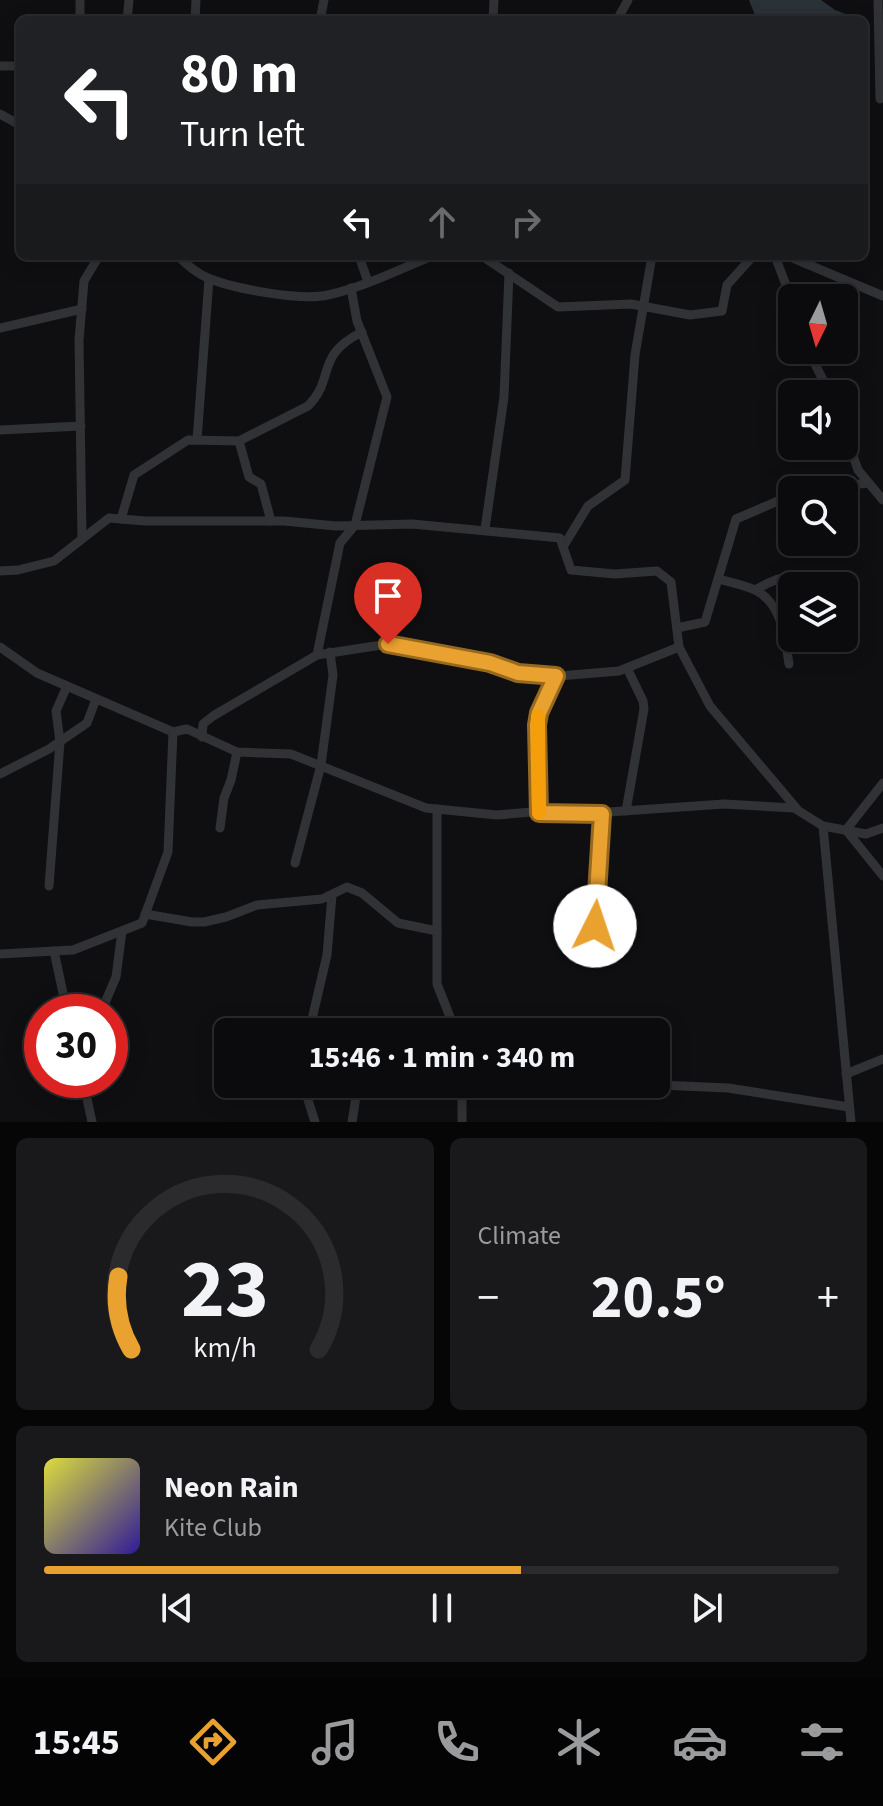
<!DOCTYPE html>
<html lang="en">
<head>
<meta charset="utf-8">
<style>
  body { margin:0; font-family:"Source Sans 3",sans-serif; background:#19191b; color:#f1f3f6; height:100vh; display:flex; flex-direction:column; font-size:30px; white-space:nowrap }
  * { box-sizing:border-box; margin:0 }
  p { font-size:26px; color:#9a9b9d }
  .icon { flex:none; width:44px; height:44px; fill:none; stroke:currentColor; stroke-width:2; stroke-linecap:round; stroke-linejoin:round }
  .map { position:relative; height:1122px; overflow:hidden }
  .panel { display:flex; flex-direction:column; gap:16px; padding:16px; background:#060607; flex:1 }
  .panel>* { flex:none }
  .guide { position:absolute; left:16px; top:16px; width:852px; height:244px; border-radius:12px; box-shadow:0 4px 20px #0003,0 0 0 2px #2b2b2e; background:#202124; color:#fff; overflow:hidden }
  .needle { width:52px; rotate:185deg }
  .controls { position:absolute; left:778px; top:284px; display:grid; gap:16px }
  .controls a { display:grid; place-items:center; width:80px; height:80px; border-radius:12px; background:#0b0b0d; box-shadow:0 4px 20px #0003,0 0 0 2px #2b2b2e; font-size:40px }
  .speed { position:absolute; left:24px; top:994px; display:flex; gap:16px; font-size:40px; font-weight:700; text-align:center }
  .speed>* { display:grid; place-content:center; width:104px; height:104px; border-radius:50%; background:#0b0b0d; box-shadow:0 4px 20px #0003,0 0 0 2px #2b2b2e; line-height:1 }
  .speed .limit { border:12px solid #d22; background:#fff; color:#111 }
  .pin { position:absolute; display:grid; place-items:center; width:68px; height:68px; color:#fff; margin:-82px -34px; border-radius:50% 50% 50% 0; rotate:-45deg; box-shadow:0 0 8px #0007 }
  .pin .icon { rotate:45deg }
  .me { position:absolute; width:88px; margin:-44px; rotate:4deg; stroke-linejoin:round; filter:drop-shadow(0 0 6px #0008) }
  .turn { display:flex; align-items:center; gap:28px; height:168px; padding:0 32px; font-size:36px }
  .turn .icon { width:104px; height:104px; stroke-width:2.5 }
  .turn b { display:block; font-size:56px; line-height:68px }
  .lanes { display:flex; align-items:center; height:76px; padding:0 32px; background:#0003; justify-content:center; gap:40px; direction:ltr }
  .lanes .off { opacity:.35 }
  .big { font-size:60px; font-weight:700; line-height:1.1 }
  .panel .card { flex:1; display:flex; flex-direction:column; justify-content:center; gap:12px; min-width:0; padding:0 28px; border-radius:12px; background:#19191b }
  .panel .dial { align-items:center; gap:0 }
  .dial svg { height:208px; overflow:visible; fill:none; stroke:#2b2b2e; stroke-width:7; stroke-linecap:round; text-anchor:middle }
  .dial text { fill:#f1f3f6; stroke:none }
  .song { display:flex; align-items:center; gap:24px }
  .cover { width:96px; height:96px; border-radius:12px; background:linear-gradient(135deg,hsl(60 70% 55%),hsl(250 70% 35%)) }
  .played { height:8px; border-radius:4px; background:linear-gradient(90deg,#e9a12f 60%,#2b2b2e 60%) }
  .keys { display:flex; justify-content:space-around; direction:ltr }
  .heat { display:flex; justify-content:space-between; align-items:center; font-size:44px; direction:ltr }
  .panel .tiles { flex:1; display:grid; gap:16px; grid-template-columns:1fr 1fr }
  .card:last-child { grid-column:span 2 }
  .trip { position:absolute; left:214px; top:1018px; width:456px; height:80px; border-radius:12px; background:#0b0b0d; box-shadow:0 4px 20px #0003,0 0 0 2px #2b2b2e; font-weight:700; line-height:80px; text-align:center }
  .menu { display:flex; height:128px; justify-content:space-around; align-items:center; background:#040405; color:#9a9b9d }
  .menu .icon { width:56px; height:56px }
  .menu .active { color:#e9a12f }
  .menu b { font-size:36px; color:#f1f3f6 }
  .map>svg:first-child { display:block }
  .water { fill:#2a3238 }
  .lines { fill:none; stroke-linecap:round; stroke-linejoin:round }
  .minor { stroke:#303235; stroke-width:9 }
  .route-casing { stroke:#97691f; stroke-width:20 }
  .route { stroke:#e9a12f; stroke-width:14 }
  .slow { stroke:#f59e0b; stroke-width:14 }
</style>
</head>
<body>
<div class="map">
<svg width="883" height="1122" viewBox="0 0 883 1122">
  <rect width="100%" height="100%" fill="#0f0f11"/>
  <polygon class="water" points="749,0 821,0 835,10 861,20 757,20"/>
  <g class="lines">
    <g class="minor">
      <polyline points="878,0 880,99"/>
      <polyline points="80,20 80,0"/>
      <polyline points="127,20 129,0"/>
      <polyline points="195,20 196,0"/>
      <polyline points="320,20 324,0"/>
      <polyline points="493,20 494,0"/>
      <polyline points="617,20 628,0"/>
      <polyline points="0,66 20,66"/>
      <polyline points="0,114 20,125"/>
      <path d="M 178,256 C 187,265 196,273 208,278 C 234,289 301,301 328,295 C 364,287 398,270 432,256"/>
      <polyline points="359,256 368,282"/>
      <polyline points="482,256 558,307 631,304 690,315 722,311 727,285 753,256"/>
      <polyline points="775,256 792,301"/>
      <polyline points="788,256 883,296"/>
      <polyline points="0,328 82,309"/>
      <polyline points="808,350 830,394"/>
      <polyline points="0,430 81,426"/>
      <polyline points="844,430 858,470 883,500"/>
      <polyline points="197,440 209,279"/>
      <polyline points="239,441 249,477 261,484 271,521"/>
      <polyline points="810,490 868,483"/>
      <path d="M 121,519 L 134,475 L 188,440 L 239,441 L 308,406 C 336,378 314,356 362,332"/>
      <polyline points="485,529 504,397 509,273"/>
      <polyline points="82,537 79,340 84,281 99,256"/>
      <polyline points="563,547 588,506 625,480 635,355 652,256"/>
      <polyline points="0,571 18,570 54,561 109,518 145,521 284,521 336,526 412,524 560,538 571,570 615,574 657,571 671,582 679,647 710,706 797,809"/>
      <path d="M 718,579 C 730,582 744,585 755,590 C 782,603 785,638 789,664"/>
      <path d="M 755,590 C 788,571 795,576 831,584"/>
      <polyline points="677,628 705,622 736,519 792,495"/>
      <polyline points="0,647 37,673 173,732 187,729 237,752 291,754 426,808 497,815 532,812 580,814 724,804 794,808 823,826 866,834 883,828"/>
      <polyline points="317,655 340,543 355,525 387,397 357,321 351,288"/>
      <polyline points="202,737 203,724 213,716 317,655 388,644 547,677 619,671 679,647"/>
      <polyline points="0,774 49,749 87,723 96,699"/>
      <polyline points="883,783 846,830 883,876"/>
      <polyline points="437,809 437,984 456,1032"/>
      <polyline points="626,811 644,709 643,701 627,668"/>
      <polyline points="539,813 537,725 539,713 556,676"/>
      <polyline points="823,826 851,1122"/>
      <polyline points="220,828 224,798 231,780 237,752"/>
      <polyline points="295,863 321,765 333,675 330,652"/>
      <polyline points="49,886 60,742 56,711 67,686"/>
      <polyline points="145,914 192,922 204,922 226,917 257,905 322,899 347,887 362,893 398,923 437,931"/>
      <polyline points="595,926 602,814"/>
      <polyline points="54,951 67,1012"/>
      <polyline points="0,954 73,950 142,923 168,852 173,732"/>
      <polyline points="101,1012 116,977 122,931"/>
      <polyline points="309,1032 327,955 332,895"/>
      <polyline points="218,1034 228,1035"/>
      <polyline points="846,1074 883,1059"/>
      <polyline points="83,1080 92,1122"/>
      <polyline points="303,1084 315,1122"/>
      <polyline points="462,1084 462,1122"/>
      <polyline points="637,1084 728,1088 849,1107"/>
      <polyline points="352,1122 358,1084"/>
    </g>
  </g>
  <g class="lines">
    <g class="route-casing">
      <polyline id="route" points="388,644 490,663 518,673 556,676 539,713 537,725 539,813 602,814 595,926"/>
    </g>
    <use href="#route" class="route"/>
    <polyline class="slow" points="538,716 539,813"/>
  </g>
</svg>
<div class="controls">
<a><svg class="needle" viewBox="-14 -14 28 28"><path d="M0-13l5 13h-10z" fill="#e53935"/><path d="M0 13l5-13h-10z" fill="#9a9b9d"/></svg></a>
<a><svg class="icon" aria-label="sound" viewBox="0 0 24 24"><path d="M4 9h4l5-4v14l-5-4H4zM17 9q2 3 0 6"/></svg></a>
<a><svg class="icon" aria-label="search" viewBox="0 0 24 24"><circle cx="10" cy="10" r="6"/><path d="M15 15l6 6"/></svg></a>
<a><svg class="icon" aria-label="layers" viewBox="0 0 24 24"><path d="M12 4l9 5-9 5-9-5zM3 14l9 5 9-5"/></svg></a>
</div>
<div class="speed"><div class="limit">30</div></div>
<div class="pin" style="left:388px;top:644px;background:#d93025"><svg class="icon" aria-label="arrive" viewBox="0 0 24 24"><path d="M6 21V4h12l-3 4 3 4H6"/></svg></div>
<svg class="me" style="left:595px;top:926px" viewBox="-20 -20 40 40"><circle r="19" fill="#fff"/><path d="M0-13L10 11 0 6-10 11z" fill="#e9a12f"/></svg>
<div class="trip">15:46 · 1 min · 340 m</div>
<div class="guide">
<div class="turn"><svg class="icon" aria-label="left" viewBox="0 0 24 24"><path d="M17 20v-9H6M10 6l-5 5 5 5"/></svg><div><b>80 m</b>Turn left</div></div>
<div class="lanes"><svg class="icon" aria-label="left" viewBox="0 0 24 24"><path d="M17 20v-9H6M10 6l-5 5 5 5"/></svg><svg class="icon off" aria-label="ahead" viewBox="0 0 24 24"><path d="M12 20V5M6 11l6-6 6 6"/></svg><svg class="icon off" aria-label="right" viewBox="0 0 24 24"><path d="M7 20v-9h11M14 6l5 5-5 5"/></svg></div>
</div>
</div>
<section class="panel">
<div class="tiles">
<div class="card dial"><svg viewBox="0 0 100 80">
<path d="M14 69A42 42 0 1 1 86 69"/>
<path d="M14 69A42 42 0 0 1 9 41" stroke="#e9a12f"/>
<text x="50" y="56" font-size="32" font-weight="700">23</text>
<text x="50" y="72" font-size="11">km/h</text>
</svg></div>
<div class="card"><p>Climate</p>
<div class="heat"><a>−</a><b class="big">20.5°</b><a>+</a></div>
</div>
<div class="card">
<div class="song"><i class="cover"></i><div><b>Neon Rain</b><p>Kite Club</p></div></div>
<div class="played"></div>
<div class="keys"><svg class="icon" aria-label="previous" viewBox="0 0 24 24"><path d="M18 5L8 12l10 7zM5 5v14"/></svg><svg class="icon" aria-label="pause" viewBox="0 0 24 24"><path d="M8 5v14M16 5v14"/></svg><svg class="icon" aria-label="next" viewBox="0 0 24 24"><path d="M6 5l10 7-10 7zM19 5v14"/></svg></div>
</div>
</div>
</section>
<nav class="menu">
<b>15:45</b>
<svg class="icon active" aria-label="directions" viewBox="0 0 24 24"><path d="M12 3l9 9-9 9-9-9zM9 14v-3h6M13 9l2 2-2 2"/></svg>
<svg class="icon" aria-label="music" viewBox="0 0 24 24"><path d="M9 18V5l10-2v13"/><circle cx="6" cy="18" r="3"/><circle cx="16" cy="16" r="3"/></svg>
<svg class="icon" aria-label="phone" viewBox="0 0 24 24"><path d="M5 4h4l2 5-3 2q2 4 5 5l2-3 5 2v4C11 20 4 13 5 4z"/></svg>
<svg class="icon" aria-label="climate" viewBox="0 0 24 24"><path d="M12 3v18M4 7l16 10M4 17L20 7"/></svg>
<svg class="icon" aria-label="car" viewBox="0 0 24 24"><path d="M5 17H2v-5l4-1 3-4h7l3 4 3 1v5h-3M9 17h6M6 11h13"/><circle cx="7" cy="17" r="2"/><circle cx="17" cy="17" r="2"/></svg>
<svg class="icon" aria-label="filters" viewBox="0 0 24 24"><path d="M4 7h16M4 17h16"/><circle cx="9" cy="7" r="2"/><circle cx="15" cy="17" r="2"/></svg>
</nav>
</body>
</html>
